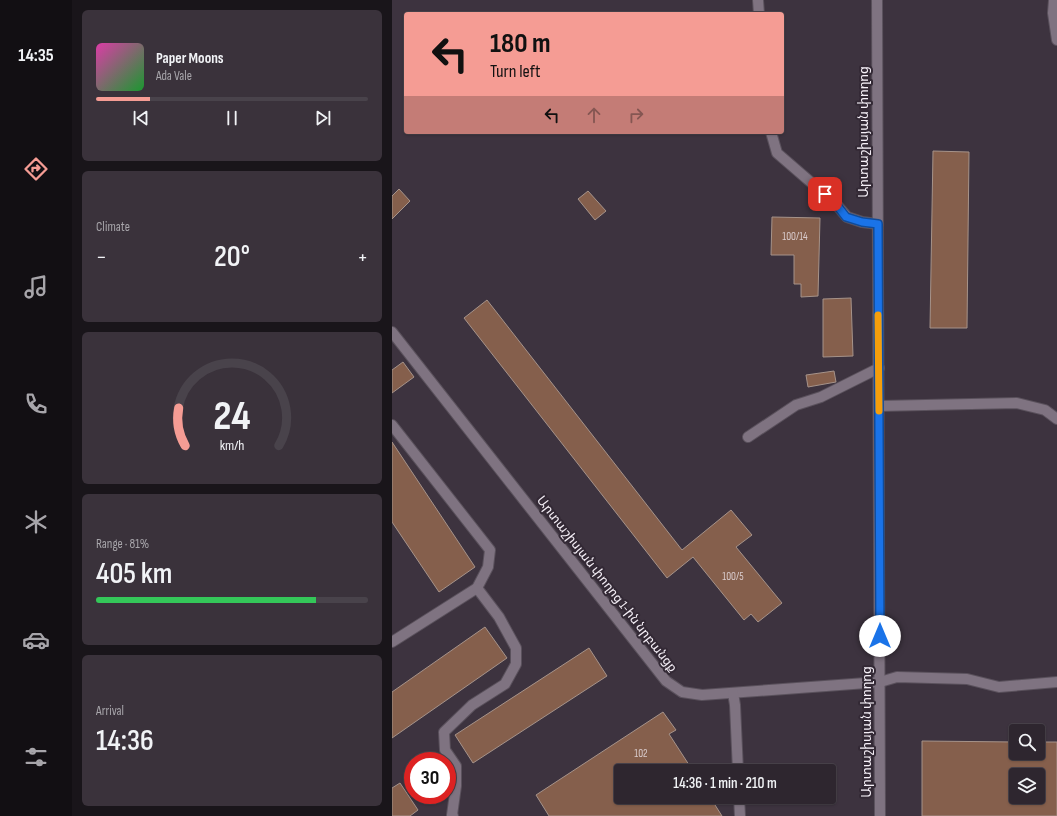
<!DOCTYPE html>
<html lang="en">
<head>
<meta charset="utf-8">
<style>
  body { margin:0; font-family:"Sofia Sans Condensed","Noto Sans Armenian",sans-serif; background:#3a323b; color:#f1f3f6; height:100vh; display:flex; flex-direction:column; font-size:15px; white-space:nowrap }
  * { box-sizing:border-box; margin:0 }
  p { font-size:13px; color:#a7a5aa }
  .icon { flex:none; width:22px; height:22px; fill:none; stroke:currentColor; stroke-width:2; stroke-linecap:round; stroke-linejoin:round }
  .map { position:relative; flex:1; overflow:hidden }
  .sheet { display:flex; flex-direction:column; gap:10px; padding:10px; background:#19151a; width:320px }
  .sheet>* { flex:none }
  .banner { position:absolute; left:12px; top:12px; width:380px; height:122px; border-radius:4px; box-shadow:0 1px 3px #0004,0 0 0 1px #49434b; background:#f59c94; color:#111; overflow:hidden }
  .tools { position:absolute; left:617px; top:724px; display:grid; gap:8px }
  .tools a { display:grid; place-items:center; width:36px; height:36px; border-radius:4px; background:#2e262f; box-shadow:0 1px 3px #0004,0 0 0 1px #49434b; font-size:20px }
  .speed { position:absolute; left:12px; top:752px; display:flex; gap:8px; font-size:20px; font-weight:700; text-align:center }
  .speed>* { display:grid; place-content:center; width:52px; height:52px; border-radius:50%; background:#2e262f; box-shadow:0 1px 3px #0004,0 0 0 1px #49434b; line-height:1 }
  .speed .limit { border:6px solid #d22; background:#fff; color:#111 }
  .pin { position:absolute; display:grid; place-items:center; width:34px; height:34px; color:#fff; margin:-17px; border-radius:8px; box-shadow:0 2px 6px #0006 }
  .me { position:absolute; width:44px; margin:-22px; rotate:0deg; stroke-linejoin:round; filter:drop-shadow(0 0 3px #0008) }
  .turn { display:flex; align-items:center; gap:14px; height:84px; padding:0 20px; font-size:18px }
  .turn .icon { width:52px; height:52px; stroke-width:2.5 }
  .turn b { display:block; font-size:28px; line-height:34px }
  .lanes { display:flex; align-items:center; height:38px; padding:0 20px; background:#0003; justify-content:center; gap:20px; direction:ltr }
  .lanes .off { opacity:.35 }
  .big { font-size:30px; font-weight:600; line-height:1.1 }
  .sheet .widget { flex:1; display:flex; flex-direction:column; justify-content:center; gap:6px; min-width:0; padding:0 14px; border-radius:6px; background:#3a323b }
  .sheet .dial { align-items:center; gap:0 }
  .dial svg { height:104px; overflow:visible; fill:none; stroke:#49434b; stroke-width:7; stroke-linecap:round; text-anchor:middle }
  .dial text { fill:#f1f3f6; stroke:none }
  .song { display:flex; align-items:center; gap:12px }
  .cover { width:48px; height:48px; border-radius:6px; background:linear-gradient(135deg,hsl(320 70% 55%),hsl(130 70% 35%)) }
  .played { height:4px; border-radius:2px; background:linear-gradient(90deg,#f59c94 20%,#49434b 20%) }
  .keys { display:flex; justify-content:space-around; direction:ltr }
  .heat { display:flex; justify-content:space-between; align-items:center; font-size:22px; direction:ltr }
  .charge { height:6px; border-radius:3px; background:linear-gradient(90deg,#34c759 81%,#49434b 0) }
  .trip { position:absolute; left:222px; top:764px; width:222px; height:40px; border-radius:4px; background:#2e262f; box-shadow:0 1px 3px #0004,0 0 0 1px #49434b; font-weight:600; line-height:40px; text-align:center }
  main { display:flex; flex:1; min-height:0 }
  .tabs { display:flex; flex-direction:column; width:72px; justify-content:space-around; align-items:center; background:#120f13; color:#a7a5aa }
  .tabs .icon { width:28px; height:28px }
  .tabs .on { color:#f59c94 }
  .tabs b { font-size:18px; color:#f1f3f6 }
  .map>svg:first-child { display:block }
  .building { fill:#855f4c; stroke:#a6938a; fill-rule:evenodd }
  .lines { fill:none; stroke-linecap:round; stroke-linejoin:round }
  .minor-casing { stroke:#5a515c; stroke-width:12 }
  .minor { stroke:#7f7381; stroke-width:10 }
  .route-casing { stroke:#114b97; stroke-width:10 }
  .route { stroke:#1a73e8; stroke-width:7 }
  .slow { stroke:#f59e0b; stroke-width:7 }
  .labels { text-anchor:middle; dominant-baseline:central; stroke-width:4; stroke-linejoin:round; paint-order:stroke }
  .number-label { font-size:11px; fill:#d9cbcc }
  .street-label { font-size:13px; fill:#f5eff7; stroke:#332935 }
</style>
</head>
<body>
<main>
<nav class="tabs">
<b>14:35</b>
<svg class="icon on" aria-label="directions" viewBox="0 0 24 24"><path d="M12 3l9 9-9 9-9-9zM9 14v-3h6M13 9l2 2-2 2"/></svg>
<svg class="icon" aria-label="music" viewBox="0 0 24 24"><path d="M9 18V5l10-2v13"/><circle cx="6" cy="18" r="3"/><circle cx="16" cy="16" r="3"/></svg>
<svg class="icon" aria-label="phone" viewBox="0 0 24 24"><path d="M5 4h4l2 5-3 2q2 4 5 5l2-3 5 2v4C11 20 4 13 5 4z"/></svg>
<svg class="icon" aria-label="climate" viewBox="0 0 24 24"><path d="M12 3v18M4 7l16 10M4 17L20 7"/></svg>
<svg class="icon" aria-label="car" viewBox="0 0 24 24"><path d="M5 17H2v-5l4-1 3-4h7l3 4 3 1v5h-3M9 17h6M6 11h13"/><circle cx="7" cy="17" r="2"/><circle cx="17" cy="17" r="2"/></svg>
<svg class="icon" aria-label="filters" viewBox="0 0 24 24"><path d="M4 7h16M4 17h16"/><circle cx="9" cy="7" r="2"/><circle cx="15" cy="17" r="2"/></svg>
</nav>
<section class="sheet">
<div class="widget">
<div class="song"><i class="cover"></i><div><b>Paper Moons</b><p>Ada Vale</p></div></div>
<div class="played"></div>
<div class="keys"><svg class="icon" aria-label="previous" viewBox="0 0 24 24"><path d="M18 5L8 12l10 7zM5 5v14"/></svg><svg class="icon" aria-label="pause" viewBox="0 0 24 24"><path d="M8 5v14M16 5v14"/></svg><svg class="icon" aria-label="next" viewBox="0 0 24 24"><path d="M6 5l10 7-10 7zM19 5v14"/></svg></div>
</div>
<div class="widget"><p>Climate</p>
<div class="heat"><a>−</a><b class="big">20°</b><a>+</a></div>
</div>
<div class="widget dial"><svg viewBox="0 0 100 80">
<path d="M14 69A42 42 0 1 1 86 69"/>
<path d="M14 69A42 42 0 0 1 9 40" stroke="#f59c94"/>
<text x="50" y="56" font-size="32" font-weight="700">24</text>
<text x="50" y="72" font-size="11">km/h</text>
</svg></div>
<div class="widget"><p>Range · 81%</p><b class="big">405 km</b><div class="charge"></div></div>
<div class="widget"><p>Arrival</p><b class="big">14:36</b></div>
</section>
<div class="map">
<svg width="665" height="816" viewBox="0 0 665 816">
  <rect width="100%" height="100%" fill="#3d333f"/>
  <g class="building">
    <polygon points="541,151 577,152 575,328 538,328"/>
    <polygon points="7,189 18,201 0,219 0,196"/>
    <polygon points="196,191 214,211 203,220 186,199"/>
    <polygon points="380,217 428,218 426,296 409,297 409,284 402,284 402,255 379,255"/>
    <polygon points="459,298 461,356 431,357 431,299"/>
    <polygon points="95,300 290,550 339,510 360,535 344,547 390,603 366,622 359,614 352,620 301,557 275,578 72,318"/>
    <polygon points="11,362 22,377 0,393 0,370"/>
    <polygon points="442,371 444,382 416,387 414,375"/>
    <polygon points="0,442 83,567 47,592 0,522"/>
    <polygon points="93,627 115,658 0,738 0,692"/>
    <polygon points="197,648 215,676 81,763 63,735"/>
    <polygon points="271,712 284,730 277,734 301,771 229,771 229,797 318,797 330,816 157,816 144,795"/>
    <path d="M 530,741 L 624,742 L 624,753 L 646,753 L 646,742 L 665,742 L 665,816 L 530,816 ZM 624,775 L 646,775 L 646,797 L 624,797 Z"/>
    <polygon points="8,783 26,810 18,816 0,816 0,788"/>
  </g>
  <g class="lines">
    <g class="minor-casing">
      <g id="minor">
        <polyline points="366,0 367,14"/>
        <polyline points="485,0 488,816"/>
        <polyline points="662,0 661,13 665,40"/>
        <polyline points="379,132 385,153 444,204 455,217 470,222 486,224"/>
        <polyline points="0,332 274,681 290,692 310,695 488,682 505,677 575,679 607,687 665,682"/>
        <polyline points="487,406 625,403 653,410 665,419"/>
        <polyline points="0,425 98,550 96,567 85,588 0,642"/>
        <polyline points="356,437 404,405 429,397 487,368"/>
        <polyline points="341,693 343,705 346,771"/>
        <polyline points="347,797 348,816"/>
        <polyline points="61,816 60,815 64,786 64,766 53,750 52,732 80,705 113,684 124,664 124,648 107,617 85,588"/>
      </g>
    </g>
    <use href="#minor" class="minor"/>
  </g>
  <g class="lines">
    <g class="route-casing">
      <polyline id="route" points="433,194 444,204 454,217 470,222 486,224 488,636"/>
    </g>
    <use href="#route" class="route"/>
    <polyline class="slow" points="486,315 487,411"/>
  </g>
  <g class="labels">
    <g class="number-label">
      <text x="403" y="236">100/14</text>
      <text x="341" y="576">100/5</text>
      <text x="249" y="753">102</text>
    </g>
    <g class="street-label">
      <text transform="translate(472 132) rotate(-90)">Արտաշիսյան փողոց</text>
      <text transform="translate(215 584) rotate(52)">Արտաշիսյան փողոց 1-ին նրբանցք</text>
      <text transform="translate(475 732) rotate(-90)">Արտաշիսյան փողոց</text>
    </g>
  </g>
</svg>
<div class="tools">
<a><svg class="icon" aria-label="search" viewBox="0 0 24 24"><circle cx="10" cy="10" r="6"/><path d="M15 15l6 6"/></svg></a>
<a><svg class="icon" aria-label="layers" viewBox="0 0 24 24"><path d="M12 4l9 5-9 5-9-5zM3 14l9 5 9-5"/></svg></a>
</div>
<div class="speed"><div class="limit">30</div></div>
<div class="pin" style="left:433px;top:194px;background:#d93025"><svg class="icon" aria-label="arrive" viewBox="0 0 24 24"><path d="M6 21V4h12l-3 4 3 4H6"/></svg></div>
<svg class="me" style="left:488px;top:636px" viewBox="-20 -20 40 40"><circle r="19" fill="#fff"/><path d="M0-13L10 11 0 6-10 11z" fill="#1a73e8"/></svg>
<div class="trip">14:36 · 1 min · 210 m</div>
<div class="banner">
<div class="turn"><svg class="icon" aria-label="left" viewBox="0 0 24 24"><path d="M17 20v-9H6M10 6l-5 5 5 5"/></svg><div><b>180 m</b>Turn left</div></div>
<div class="lanes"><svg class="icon" aria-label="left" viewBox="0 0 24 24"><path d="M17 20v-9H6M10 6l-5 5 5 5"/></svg><svg class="icon off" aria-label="ahead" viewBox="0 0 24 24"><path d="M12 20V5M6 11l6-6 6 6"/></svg><svg class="icon off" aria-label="right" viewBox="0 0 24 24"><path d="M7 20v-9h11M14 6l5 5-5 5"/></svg></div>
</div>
</div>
</main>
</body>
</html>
